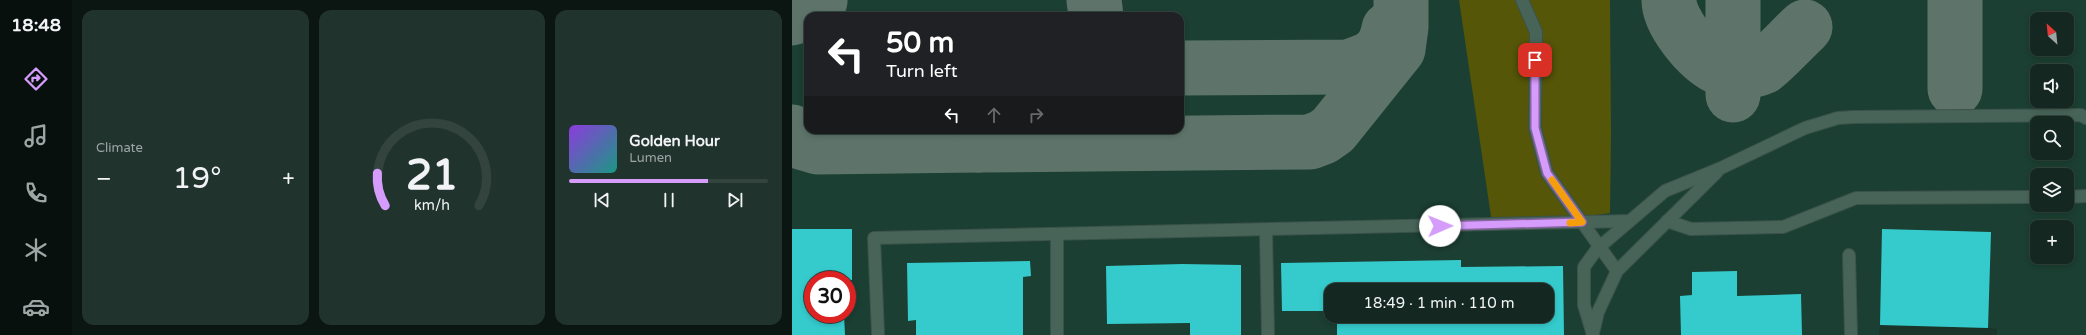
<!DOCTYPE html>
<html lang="en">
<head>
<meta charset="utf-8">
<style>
  body { margin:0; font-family:"Varela Round",sans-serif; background:#21332d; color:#f1f3f6; height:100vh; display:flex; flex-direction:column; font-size:15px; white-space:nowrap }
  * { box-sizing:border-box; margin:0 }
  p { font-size:13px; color:#9da5a5 }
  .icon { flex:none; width:22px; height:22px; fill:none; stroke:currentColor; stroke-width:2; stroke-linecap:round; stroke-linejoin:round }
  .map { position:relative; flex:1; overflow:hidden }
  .side { display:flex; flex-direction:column; gap:10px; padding:10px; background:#0b1512; width:720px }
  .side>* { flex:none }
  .banner { position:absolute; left:12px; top:12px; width:380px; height:122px; border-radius:12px; box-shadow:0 2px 6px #0003,0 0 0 1px #33443e; background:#202124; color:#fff; overflow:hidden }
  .needle { width:26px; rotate:333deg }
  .buttons { position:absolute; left:1238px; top:12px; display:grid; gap:8px }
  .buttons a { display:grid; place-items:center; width:44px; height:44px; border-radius:8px; background:#142720; box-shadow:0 2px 6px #0003,0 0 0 1px #33443e; font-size:20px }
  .speed { position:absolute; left:12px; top:271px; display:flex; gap:8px; font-size:20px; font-weight:700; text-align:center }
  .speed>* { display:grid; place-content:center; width:52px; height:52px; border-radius:50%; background:#142720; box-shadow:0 2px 6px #0003,0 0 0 1px #33443e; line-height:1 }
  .speed .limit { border:6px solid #d22; background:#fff; color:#111 }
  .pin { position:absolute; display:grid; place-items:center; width:34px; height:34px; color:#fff; margin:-17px; border-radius:8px; box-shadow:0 2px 6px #0006 }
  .me { position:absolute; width:44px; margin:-22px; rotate:89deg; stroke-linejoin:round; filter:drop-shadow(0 0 3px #0008) }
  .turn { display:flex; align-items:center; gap:14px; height:84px; padding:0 16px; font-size:18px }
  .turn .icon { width:52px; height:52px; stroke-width:2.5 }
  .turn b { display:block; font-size:28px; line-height:34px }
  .lanes { display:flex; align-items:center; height:38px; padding:0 16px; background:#0003; justify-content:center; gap:20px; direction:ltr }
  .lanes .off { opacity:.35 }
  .big { font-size:30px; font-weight:600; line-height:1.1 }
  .side .widget { flex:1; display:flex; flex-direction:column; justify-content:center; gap:6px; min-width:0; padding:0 14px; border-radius:12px; background:#21332d }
  .side .dial { align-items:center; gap:0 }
  .dial svg { height:104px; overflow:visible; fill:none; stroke:#33443e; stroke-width:7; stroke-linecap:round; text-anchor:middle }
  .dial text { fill:#f1f3f6; stroke:none }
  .song { display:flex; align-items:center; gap:12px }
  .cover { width:48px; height:48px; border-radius:6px; background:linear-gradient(135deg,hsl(270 70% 55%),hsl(170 70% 35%)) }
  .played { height:4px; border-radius:2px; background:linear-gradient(90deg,#d59cfb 70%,#33443e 70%) }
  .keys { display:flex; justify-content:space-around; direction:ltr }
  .heat { display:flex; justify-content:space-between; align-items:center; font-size:22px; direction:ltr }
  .side .tiles { flex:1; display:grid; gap:10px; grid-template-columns:repeat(3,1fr) }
  .trip { position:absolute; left:532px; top:283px; width:230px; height:40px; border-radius:12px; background:#142720; box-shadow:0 2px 6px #0003,0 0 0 1px #33443e; font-weight:600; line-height:40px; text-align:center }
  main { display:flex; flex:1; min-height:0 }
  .tabs { display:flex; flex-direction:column; width:72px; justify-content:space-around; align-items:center; background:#08100d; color:#9da5a5 }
  .tabs .icon { width:28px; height:28px }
  .tabs .selected { color:#d59cfb }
  .tabs b { font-size:18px; color:#f1f3f6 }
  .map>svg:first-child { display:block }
  .built { fill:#1b3f32; fill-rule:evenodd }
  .green { fill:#555608 }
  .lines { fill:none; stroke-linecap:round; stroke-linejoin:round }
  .taxiway { stroke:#5e746b; stroke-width:55 }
  .building { fill:#35cbcd }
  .minor-casing { stroke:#3b524a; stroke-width:14 }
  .minor { stroke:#486459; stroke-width:12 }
  .route-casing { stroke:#8a65a3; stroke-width:10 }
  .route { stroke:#d59cfb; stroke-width:7 }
  .slow { stroke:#f59e0b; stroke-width:7 }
</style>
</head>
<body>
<main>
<nav class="tabs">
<b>18:48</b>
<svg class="icon selected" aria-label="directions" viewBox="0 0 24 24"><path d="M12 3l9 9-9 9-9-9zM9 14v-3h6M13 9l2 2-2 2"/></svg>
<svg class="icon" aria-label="music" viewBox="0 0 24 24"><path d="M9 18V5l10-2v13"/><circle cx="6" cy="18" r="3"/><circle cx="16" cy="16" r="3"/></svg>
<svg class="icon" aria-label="phone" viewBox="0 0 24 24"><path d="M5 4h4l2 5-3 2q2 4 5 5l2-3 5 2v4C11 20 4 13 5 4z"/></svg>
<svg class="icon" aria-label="climate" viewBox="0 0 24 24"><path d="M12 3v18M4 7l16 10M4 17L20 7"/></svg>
<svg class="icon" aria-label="car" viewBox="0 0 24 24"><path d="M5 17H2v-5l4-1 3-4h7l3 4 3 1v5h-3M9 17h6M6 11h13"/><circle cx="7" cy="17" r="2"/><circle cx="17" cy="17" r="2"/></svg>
</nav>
<section class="side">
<div class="tiles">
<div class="widget"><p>Climate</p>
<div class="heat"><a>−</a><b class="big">19°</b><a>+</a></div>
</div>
<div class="widget dial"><svg viewBox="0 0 100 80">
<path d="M14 69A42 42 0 1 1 86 69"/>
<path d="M14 69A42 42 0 0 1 8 44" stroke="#d59cfb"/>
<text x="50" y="56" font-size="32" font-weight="700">21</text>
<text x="50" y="72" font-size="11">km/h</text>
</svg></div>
<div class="widget">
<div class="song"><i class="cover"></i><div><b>Golden Hour</b><p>Lumen</p></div></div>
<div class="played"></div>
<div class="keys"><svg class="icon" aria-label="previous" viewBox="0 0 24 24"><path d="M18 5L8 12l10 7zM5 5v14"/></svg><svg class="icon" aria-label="pause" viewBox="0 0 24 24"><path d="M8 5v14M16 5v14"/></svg><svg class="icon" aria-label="next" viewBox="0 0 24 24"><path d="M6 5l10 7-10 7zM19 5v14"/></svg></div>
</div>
</div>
</section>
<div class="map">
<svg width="1294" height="335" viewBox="0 0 1294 335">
  <rect width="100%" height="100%" fill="#1a342a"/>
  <path class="built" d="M 0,0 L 1294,0 L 1294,335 L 1205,335 L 1205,329 L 1196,328 L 1088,325 L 1087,335 L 0,335 ZM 16,16 L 388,16 L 388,130 L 16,130 ZM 1245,19 L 1275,19 L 1275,49 L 1245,49 ZM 1245,71 L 1275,71 L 1275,101 L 1245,101 ZM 1245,123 L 1275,123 L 1275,153 L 1245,153 ZM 1245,175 L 1275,175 L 1275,205 L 1245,205 ZM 1245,227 L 1275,227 L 1275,257 L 1245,257 ZM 21,280 L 55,280 L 55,314 L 21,314 ZM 539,290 L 755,290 L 755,316 L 539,316 Z"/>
  <polygon class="green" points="667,0 818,0 819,134 818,213 701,230"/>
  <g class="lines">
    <g class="taxiway">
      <polyline points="302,0 304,16"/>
      <path d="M 877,0 C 877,22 906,57 926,67 C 939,72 958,73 971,67 C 980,61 1003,36 1013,27"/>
      <polyline points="941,0 941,95"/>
      <polyline points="1163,0 1163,89"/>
      <polyline points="0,18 9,7 28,1"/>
      <path d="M 388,68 L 556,67 C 579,60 592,55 597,29"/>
      <polyline points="0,132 9,142 26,147 186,145 203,140 215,130"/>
      <polyline points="186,145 518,142 531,137 541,130 606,49 609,27 609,0"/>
    </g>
  </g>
  <g class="building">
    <polygon points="0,229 60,229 60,280 21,280 21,314 52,314 53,335 0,335"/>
    <polygon points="1090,229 1199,232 1196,328 1088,325"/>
    <polygon points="669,260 669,267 771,266 772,335 545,335 545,316 755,316 755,290 539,290 539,311 490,311 489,263"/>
    <polygon points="238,261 239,276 231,277 231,335 124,335 124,320 116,321 115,263"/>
    <polygon points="390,264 449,265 449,335 398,335 398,323 315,324 314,266"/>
    <polygon points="945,271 945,296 1009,294 1010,335 889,335 888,296 900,295 900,272"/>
  </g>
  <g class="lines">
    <g class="minor-casing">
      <g id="minor">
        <polyline points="730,0 744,32 743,128 755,173 825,271"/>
        <polyline points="1275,197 1294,196"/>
        <polyline points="875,221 899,229 991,227 1064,198 1245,197"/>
        <polyline points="474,231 476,335"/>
        <polyline points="1057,255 1059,335"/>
        <polyline points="86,333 82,238 837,221"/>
        <polyline points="801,333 806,312 825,271 925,172"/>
        <polyline points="265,335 265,234"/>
        <polyline points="801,335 792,305 792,267 805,249 873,191 929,168 1013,128 1046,118 1062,117 1289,115 1294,118"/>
      </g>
    </g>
    <use href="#minor" class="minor"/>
  </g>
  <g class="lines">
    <g class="route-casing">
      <polyline id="route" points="648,226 790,222 755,173 743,128 743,60"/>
    </g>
    <use href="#route" class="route"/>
    <polyline class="slow" points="760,180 790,222 778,223"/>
  </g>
</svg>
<div class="buttons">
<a><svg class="needle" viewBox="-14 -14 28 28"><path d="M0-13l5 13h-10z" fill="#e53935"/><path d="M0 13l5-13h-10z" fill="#9da5a5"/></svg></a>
<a><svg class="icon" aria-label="sound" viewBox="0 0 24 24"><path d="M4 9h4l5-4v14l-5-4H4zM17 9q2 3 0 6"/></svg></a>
<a><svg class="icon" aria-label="search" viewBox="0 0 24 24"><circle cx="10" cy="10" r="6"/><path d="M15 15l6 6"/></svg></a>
<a><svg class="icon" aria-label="layers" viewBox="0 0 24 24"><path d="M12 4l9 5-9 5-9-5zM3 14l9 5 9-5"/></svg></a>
<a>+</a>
</div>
<div class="speed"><div class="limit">30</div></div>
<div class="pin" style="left:743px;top:60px;background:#d93025"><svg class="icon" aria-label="arrive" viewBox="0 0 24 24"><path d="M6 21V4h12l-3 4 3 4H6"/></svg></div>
<svg class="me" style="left:648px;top:226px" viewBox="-20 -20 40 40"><circle r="19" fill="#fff"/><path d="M0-13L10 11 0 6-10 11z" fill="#d59cfb"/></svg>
<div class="trip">18:49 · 1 min · 110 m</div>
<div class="banner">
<div class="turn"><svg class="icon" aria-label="left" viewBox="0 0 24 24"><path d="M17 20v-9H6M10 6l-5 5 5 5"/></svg><div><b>50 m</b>Turn left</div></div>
<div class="lanes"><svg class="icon" aria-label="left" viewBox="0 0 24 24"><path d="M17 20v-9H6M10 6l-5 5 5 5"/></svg><svg class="icon off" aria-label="ahead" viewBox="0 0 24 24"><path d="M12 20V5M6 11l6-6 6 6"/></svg><svg class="icon off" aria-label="right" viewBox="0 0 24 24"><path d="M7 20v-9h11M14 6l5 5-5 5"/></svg></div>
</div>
</div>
</main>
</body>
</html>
